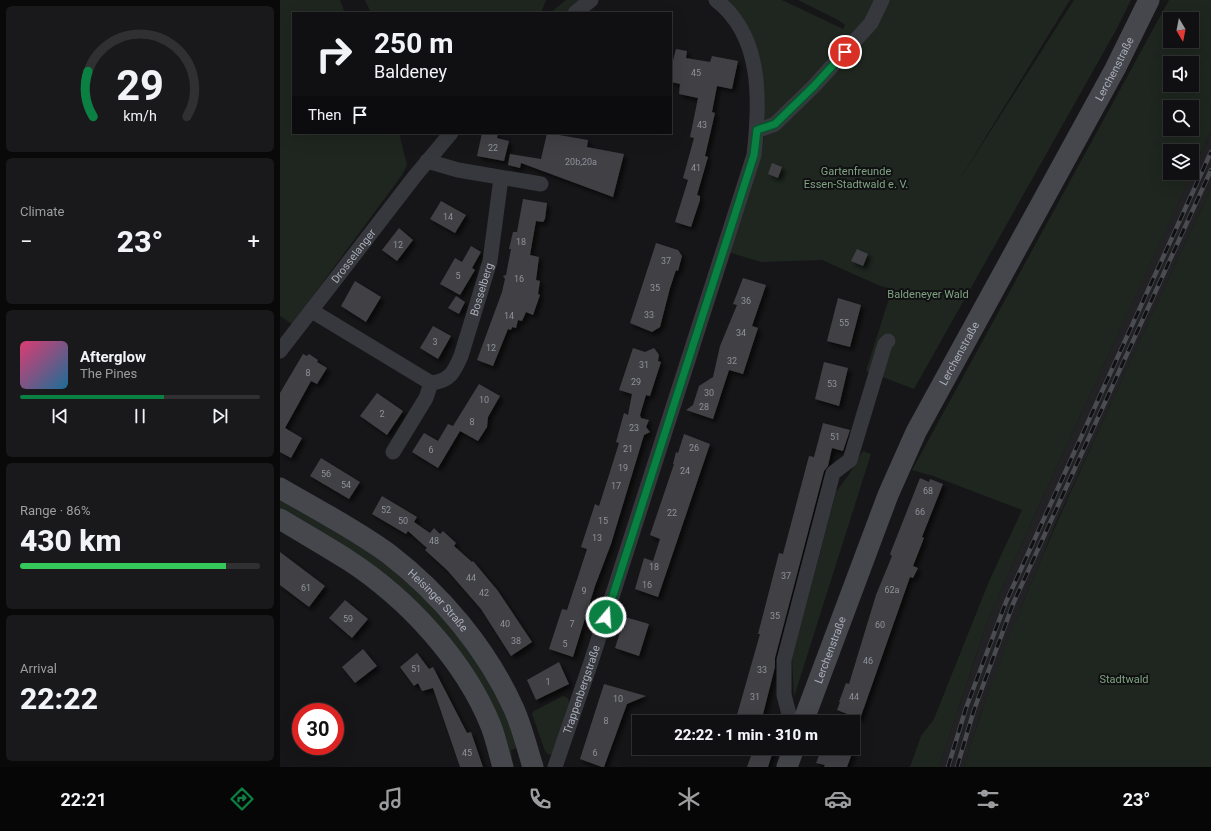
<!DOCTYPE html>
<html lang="en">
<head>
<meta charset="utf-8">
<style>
  body { margin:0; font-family:Roboto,sans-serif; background:#19191b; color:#f1f3f6; height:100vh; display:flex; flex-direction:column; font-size:15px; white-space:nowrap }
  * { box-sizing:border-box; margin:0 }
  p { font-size:13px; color:#9c9d9f }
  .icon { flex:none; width:22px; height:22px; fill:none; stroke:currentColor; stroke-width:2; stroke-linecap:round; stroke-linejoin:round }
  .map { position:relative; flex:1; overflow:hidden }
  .sheet { display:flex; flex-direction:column; gap:6px; padding:6px; background:#09090a; width:280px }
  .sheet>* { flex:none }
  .top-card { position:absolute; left:12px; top:12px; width:380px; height:122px; border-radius:0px; box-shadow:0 4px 16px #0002,0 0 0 1px #303032; background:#101012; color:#f1f3f6; overflow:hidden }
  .needle { width:26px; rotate:170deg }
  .tools { position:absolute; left:883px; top:12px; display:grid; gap:8px }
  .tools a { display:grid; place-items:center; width:36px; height:36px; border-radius:0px; background:#101012; box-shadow:0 4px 16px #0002,0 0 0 1px #303032; font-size:20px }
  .speed { position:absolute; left:12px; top:703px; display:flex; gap:8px; font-size:20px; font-weight:700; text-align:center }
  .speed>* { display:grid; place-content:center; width:52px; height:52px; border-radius:50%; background:#101012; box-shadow:0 4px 16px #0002,0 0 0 1px #303032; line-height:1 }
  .speed .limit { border:6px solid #d22; background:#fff; color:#111 }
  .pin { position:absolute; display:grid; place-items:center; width:34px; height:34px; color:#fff; margin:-17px; border:2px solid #fff; border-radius:50%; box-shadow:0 1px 4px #0007 }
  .me { position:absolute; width:44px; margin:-22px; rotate:18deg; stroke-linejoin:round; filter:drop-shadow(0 0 3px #0008) }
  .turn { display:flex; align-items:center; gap:14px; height:84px; padding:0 16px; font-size:18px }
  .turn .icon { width:52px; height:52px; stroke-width:2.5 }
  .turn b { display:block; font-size:28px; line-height:34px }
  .then { display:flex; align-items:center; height:38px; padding:0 16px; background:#0003; gap:8px; font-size:15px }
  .big { font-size:30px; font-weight:800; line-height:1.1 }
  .sheet .card { flex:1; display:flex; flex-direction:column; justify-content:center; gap:6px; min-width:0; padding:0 14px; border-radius:6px; background:#19191b }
  .sheet .dial { align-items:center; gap:0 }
  .dial svg { height:104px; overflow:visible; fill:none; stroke:#303032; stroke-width:7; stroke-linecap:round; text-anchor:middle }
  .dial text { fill:#f1f3f6; stroke:none }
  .song { display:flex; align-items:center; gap:12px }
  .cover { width:48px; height:48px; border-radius:6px; background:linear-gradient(135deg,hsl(340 70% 55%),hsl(200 70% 35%)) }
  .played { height:4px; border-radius:2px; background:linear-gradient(90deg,#0b8043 60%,#303032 60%) }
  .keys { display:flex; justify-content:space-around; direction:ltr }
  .heat { display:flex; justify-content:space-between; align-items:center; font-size:22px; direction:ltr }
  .charge { height:6px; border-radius:3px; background:linear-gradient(90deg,#34c759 86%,#303032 0) }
  .trip { position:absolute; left:352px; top:715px; width:228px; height:40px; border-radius:0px; background:#101012; box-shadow:0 4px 16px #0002,0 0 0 1px #303032; font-weight:800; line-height:40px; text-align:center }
  .tabs { display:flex; height:64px; justify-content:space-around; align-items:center; background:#060607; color:#9c9d9f }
  .tabs .icon { width:28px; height:28px }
  .tabs .active { color:#0b8043 }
  .tabs b { font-size:18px; color:#f1f3f6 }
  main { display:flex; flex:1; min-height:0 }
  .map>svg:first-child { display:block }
  .built { fill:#222225 }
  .green { fill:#1e261f; fill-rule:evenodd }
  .building { fill:#404145; filter:url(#shadow) }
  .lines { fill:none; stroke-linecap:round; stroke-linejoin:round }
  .minor { stroke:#37383d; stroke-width:15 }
  .secondary { stroke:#45474d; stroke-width:21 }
  .rail-casing { stroke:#4a4c52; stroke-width:4.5 }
  .rail { stroke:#111113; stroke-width:3; stroke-dasharray:9; stroke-linecap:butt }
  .route-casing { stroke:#07532c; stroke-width:10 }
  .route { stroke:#0b8043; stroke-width:7 }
  .labels { text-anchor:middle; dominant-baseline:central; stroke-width:4; stroke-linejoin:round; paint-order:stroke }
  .number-label { font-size:9px; fill:#8e929b }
  .street-label { font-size:11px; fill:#a8adb8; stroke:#111113 }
  .park-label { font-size:11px; fill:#7fa381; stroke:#111113 }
</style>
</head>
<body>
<main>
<section class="sheet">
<div class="card dial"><svg viewBox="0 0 100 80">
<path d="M14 69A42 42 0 1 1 86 69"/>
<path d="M14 69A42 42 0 0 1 10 34" stroke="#0b8043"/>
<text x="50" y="56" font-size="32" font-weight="700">29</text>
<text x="50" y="72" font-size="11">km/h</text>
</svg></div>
<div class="card"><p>Climate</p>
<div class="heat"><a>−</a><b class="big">23°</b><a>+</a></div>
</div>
<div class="card">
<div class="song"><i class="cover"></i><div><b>Afterglow</b><p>The Pines</p></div></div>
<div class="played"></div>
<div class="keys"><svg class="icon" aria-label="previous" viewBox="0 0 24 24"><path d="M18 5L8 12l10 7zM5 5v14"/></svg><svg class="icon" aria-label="pause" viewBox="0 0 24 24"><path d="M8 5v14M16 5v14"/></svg><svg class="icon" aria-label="next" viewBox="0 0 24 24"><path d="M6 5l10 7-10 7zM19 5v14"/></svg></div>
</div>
<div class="card"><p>Range · 86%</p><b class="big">430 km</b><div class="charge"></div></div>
<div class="card"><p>Arrival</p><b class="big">22:22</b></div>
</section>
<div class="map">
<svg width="931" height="767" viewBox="0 0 931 767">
  <defs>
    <filter id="shadow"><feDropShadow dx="3.5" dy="3.5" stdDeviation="2" flood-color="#0009"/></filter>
  </defs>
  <rect width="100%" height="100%" fill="#161618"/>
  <polygon class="built" points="931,131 931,188 777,520 741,608 700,716 684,767 659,767 706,625 755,514"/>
  <g class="green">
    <polygon points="0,0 60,0 65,13 13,13 13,133 119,133 127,165 122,175 12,324 0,316"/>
    <polygon points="85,0 266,0 261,13 91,13"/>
    <polygon points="286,0 305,0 286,13 270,13"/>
    <polygon points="440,0 502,0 563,29 565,25 558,20 518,0 790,0 678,182 794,0 851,0 835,32 634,389 586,371 612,289 600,286 542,260 481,262 448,252 479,161 484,137 505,121 494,121 480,126 479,76"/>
    <path d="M 889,0 L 931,0 L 931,131 L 912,172 L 912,151 L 890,151 L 890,173 L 912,173 L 755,514 L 706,625 L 659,767 L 630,767 L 641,736 L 654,719 L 710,579 L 742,510 L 653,476 L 632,470 ZM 890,19 L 912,19 L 912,41 L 890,41 ZM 890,63 L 912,63 L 912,85 L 890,85 ZM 890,107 L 912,107 L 912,129 L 890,129 Z"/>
    <path d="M 931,188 L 931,767 L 684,767 C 720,648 771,534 823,421 C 859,343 895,265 931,188 Z"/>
    <polygon points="583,451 591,454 514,697 512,659 556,492 570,473"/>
    <polygon points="0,494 69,534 139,588 203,664 242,746 231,750 232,759 229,760 184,668 0,513"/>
    <polygon points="283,696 288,698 289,703 273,753 269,755 265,751 252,714 254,711"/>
  </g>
  <g class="building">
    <polygon points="396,49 407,51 406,58 430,62 432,56 458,61 452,89 437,86 432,112 435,113 425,156 428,157 417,195 420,196 420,200 411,227 395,222 408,180 403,178 414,138 410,137 418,98 399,94 400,84 391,82 391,68"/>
    <polygon points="202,133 218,133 217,138 229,141 224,161 197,156"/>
    <polygon points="267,133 308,140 307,147 344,154 333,197 241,163 240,168 228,165 230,154 261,159"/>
    <polygon points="492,163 502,167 498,178 488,174"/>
    <polygon points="243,199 267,203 265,219 263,222 256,221 250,255 259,257 256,280 260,281 258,294 260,295 253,315 246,312 242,321 238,320 236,328 232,327 231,330 228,329 213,366 197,360 222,292 225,279 223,276 226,275 231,249 229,249 233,232 237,232"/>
    <polygon points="161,201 186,215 175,233 150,219"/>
    <polygon points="119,228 133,240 117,261 102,250"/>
    <polygon points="376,243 398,250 402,256 398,271 396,270 390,288 380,327 372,332 350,323"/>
    <polygon points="191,246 201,252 192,268 195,270 180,295 160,284 175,258 182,262"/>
    <polygon points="577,249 588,254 583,266 571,261"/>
    <polygon points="463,278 486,285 472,326 478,328 463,374 449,370 433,419 406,410 413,405 419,386 433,377 440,346 457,305 453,304"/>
    <polygon points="75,281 101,297 86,322 61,306"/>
    <polygon points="176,296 185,302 179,314 168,308"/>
    <polygon points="558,298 581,305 570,347 547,341"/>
    <polygon points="153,326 171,336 158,359 140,348"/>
    <polygon points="353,348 365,352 374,348 379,355 378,361 381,362 370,396 366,395 360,415 361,418 369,420 366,427 370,432 364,435 331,544 315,586 293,657 269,649 282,609 287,610 307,549 301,547 315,504 319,506 329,475 339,443 336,442 344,413 348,415 352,394 339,390"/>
    <polygon points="23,354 27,356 29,354 38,360 37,362 47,368 37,384 31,381 5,428 22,438 11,458 0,452 0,393"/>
    <polygon points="544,362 568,368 559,406 535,399"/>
    <polygon points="199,384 220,396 208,417 207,427 198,441 180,431 158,468 132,452 144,433 158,441 168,424 173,426"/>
    <polygon points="97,393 123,411 107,435 80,416"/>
    <polygon points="543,423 570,430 563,451 552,448 548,466 544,471 495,658 495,667 481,722 455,722 480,634 478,634 499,553 503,554 529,456 534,457"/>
    <polygon points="404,434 430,444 378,597 355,589 364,558 373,561 380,539 370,535 394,464 393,464 396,452 398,453"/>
    <polygon points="41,458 80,482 69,499 30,476"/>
    <polygon points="640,478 649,482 650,479 663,484 642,537 644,538 633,566 638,568 633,578 630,577 580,719 557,710 560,702 559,702 566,683 569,684 596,595 612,556 610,554"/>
    <polygon points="102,496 137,517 134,522 150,533 154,528 160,534 163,531 176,543 174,546 192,562 193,561 218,591 252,642 231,656 201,609 167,570 145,550 147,548 128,531 126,534 92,514"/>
    <polygon points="0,552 45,586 29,607 0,585"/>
    <polygon points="65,600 88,619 72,638 49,618"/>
    <polygon points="345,617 369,624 359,656 335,648"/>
    <polygon points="83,649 97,666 75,683 62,667"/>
    <polygon points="137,653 149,669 153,667 187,733 191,732 203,767 180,767 153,688 142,691 138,683 134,686 120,667"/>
    <polygon points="279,662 289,684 256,700 247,680"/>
    <polygon points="324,684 366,696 347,704 324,767 322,767 300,759"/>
    <polygon points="474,748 494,748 488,767 467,767"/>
    <polygon points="542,748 574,748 567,767 544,767 545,765 536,763"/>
  </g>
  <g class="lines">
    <g class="minor">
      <polyline points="295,13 311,0"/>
      <polyline points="477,131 495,124 534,86 591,23 602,0"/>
      <polyline points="147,161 178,170 261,184"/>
      <path id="s1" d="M 32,311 L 151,383 C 170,381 174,372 181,356 L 210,261 L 221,178"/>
      <path id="s2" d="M 0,351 L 135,176 L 171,133"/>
      <polyline points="113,452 146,398 151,383"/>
      <polyline points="511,722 504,695 504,660 553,473 570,460 605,344 608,341"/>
      <path id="s3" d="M 275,767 L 311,662 L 474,155 C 480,102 483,36 436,0"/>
    </g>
    <g class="secondary">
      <path id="s4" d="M 0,488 C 36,509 75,529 109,554 C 161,594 207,649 234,709 C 242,727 247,748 253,767"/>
      <path d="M 0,519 C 23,533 46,546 68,560 C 127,598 185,661 211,726 C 216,739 219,754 223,767"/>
      <path id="s5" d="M 523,722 L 608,495 L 636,432 L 835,69 L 869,0"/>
      <polyline points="507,767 514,748"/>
    </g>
    <g class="rail-casing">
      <g id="rail">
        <polyline points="668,767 686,708 726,602 931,152"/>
        <polyline points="677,767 694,710 733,604 931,170"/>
      </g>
    </g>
    <use href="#rail" class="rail"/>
  </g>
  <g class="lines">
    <g class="route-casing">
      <polyline id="route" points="326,617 474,155 477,130 495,124 534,86 565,52"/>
    </g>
    <use href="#route" class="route"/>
  </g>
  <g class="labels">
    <g class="number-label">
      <text x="416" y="73">45</text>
      <text x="422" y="125">43</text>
      <text x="213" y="148">22</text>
      <text x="301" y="162">20b,20a</text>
      <text x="416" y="168">41</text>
      <text x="168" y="217">14</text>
      <text x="241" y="242">18</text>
      <text x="118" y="245">12</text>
      <text x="386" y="261">37</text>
      <text x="178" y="276">5</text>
      <text x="239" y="279">16</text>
      <text x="375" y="288">35</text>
      <text x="466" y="301">36</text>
      <text x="369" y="315">33</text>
      <text x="229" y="316">14</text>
      <text x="564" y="323">55</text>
      <text x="461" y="333">34</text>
      <text x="155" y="342">3</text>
      <text x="211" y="348">12</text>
      <text x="452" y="361">32</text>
      <text x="364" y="365">31</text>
      <text x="28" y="373">8</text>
      <text x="356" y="382">29</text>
      <text x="552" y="384">53</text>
      <text x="429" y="393">30</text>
      <text x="204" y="400">10</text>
      <text x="424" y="407">28</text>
      <text x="102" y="414">2</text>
      <text x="192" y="422">8</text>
      <text x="354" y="428">23</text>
      <text x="555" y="437">51</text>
      <text x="414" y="448">26</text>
      <text x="348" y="449">21</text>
      <text x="151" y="450">6</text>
      <text x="343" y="468">19</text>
      <text x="405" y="471">24</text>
      <text x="46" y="474">56</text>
      <text x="66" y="485">54</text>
      <text x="336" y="486">17</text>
      <text x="648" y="491">68</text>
      <text x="106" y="510">52</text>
      <text x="640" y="512">66</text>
      <text x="392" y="513">22</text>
      <text x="123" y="521">50</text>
      <text x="323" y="521">15</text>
      <text x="317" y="538">13</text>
      <text x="154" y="541">48</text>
      <text x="374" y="567">18</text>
      <text x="506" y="576">37</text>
      <text x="191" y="578">44</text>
      <text x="367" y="585">16</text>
      <text x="26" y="588">61</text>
      <text x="612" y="590">62a</text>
      <text x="304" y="591">9</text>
      <text x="204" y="593">42</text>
      <text x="495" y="616">35</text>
      <text x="68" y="619">59</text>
      <text x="225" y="624">40</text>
      <text x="292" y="624">7</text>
      <text x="600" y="625">60</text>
      <text x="236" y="641">38</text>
      <text x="285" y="644">5</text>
      <text x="588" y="661">46</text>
      <text x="136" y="669">51</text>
      <text x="482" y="670">33</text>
      <text x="268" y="682">1</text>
      <text x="475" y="697">31</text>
      <text x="574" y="697">44</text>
      <text x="338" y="699">10</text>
      <text x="326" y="721">8</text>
      <text x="187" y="753">45</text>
      <text x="315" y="753">6</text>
    </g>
    <g class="street-label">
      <text stroke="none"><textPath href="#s5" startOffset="725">Lerchenstraße</textPath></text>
      <text stroke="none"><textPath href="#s2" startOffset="120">Drosselanger</textPath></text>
      <text stroke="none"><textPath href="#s1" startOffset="252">Bosselberg</textPath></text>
      <text stroke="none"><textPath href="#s5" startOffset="401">Lerchenstraße</textPath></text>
      <text stroke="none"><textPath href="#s4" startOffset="195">Heisinger Straße</textPath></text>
      <text stroke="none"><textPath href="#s5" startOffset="77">Lerchenstraße</textPath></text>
      <text stroke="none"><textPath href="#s3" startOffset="82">Trappenbergstraße</textPath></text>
    </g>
    <g class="park-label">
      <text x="576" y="171">Gartenfreunde<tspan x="576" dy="13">Essen-Stadtwald e. V.</tspan></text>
      <text x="648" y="294">Baldeneyer Wald</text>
      <text x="844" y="679">Stadtwald</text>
    </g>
  </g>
</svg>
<div class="tools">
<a><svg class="needle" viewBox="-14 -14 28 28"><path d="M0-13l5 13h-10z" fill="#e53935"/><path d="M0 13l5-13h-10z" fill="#9c9d9f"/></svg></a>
<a><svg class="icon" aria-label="sound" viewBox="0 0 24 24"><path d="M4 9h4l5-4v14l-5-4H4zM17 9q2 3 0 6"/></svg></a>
<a><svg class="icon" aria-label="search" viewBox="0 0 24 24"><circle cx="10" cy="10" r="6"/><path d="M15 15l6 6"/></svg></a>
<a><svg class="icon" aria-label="layers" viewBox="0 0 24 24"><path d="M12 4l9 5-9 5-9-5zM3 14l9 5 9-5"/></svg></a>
</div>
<div class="speed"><div class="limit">30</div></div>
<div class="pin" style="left:565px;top:52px;background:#d93025"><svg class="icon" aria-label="arrive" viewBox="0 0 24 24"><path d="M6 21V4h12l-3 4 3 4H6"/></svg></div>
<svg class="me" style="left:326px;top:617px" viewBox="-20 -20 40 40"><circle r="17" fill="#0b8043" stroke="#fff" stroke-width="3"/><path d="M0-11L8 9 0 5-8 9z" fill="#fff"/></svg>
<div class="trip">22:22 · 1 min · 310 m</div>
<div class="top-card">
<div class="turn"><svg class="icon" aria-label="right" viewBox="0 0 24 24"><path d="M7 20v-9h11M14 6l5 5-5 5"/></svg><div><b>250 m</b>Baldeney</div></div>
<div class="then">Then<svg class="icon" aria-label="arrive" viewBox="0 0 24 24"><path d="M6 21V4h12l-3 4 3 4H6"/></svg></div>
</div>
</div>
</main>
<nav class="tabs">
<b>22:21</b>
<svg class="icon active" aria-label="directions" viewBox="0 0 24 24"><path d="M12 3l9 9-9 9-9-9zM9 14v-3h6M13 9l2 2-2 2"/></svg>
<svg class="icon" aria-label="music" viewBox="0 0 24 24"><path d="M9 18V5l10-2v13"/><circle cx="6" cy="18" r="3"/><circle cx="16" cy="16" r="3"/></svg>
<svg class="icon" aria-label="phone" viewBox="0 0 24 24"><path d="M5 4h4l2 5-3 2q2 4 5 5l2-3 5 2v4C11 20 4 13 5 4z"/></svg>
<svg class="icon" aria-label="climate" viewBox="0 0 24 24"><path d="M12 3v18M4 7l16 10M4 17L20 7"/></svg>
<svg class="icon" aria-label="car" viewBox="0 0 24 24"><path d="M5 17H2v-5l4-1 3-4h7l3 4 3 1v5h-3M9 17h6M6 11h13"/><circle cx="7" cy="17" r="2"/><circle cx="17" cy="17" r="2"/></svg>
<svg class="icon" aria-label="filters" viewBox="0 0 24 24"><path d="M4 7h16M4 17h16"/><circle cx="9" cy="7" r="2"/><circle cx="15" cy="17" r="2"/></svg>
<b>23°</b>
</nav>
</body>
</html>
